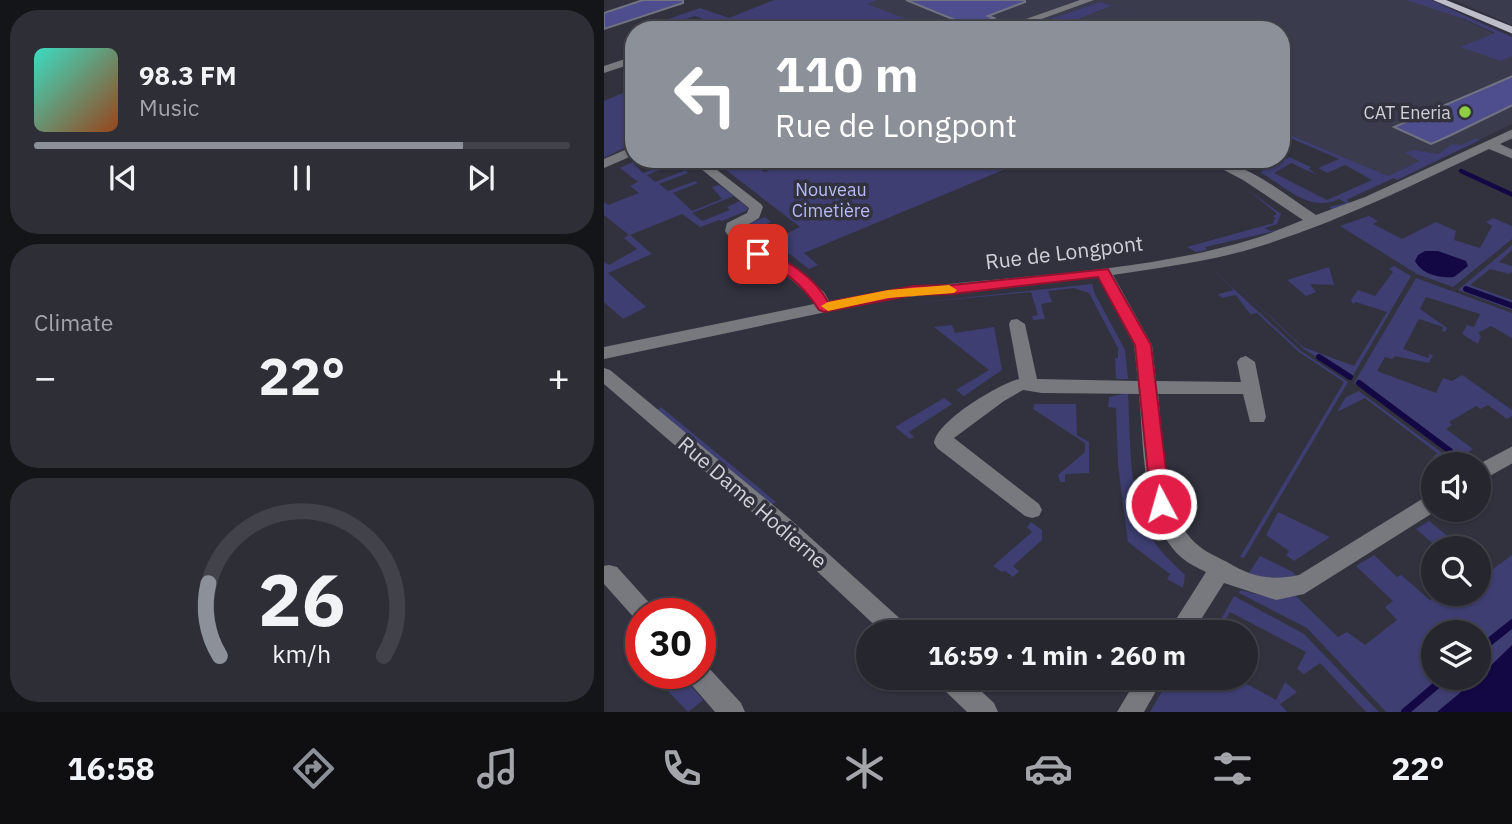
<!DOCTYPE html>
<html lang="en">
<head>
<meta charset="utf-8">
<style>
  body { margin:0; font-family:"IBM Plex Sans",sans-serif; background:#2d2e36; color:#f1f3f6; height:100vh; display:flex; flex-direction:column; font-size:26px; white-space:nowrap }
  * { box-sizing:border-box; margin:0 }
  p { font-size:23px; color:#a3a5aa }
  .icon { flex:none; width:38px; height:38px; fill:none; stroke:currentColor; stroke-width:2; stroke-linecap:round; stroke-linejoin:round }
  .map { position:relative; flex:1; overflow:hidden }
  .drawer { display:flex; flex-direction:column; gap:10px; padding:10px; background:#141519; width:604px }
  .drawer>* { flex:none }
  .top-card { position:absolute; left:21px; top:21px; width:665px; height:147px; border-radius:28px; box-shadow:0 2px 5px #0004,0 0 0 2px #42434a; background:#8c9099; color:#fff; overflow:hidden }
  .tools { position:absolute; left:817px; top:452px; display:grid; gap:14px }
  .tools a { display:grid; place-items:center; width:70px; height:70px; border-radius:50%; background:#25262e; box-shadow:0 2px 5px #0004,0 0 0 2px #42434a; font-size:35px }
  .speed { position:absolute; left:21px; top:598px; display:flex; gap:14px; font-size:35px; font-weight:700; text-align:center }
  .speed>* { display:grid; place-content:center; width:91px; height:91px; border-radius:50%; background:#25262e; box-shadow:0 2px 5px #0004,0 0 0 2px #42434a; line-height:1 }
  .speed .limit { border:10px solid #d22; background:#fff; color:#111 }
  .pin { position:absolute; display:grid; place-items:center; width:60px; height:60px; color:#fff; margin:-30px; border-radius:14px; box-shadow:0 4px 10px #0006 }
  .me { position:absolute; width:77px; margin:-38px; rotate:354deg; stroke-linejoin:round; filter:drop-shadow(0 0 5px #0008) }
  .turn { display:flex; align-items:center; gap:24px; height:147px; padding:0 35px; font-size:32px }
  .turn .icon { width:91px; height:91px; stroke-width:2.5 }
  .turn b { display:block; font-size:49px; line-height:60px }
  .big { font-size:52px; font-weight:700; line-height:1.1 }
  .drawer .card { flex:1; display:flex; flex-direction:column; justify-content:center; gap:10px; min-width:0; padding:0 24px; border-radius:28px; background:#2d2e36 }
  .drawer .dial { align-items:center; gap:0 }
  .dial svg { height:182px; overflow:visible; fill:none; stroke:#42434a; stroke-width:7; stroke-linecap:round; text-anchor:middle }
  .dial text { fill:#f1f3f6; stroke:none }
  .song { display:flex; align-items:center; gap:21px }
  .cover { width:84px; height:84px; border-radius:10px; background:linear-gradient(135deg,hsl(170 70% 55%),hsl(20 70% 35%)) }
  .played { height:7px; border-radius:4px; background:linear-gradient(90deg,#8c9099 80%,#42434a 80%) }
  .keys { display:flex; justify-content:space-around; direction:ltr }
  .heat { display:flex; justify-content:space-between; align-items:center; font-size:38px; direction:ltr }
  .trip { position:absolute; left:252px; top:620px; width:402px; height:70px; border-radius:35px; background:#25262e; box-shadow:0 2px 5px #0004,0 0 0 2px #42434a; font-weight:700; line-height:70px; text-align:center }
  .tabs { display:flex; height:112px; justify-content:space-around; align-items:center; background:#0f0f12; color:#a3a5aa }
  .tabs .icon { width:49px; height:49px }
  .tabs .current { color:#8c9099 }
  .tabs b { font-size:32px; color:#f1f3f6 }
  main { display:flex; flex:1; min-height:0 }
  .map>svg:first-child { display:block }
  .built { fill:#3a3b4d }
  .green { fill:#3e3e72; fill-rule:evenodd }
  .water { fill:#140844 }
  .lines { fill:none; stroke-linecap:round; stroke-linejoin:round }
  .stream-far2 { stroke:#140844; stroke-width:4.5 }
  .stream-far1 { stroke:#140844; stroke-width:6 }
  .stream { stroke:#140844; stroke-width:8 }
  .building { fill:#4e4e8f; stroke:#717380; stroke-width:2 }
  .minor { fill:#78797f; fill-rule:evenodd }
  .major { fill:#bdbeca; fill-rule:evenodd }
  .route { fill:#e11d48; stroke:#92132f; stroke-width:2 }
  .slow { fill:#f59e0b }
  .poi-dot { fill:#8dce44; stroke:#31323e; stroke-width:2.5 }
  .labels { text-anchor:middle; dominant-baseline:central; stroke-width:7; stroke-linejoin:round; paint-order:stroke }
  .far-poi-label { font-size:18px; fill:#d0d0d8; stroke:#31323e; text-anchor:end }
  .far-park-label { font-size:18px; fill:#b7bbf5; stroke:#31323e }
  .street-label { font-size:21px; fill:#d0d0d8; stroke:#31323e }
</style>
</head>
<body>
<main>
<section class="drawer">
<div class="card">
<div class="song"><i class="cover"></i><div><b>98.3 FM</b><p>Music</p></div></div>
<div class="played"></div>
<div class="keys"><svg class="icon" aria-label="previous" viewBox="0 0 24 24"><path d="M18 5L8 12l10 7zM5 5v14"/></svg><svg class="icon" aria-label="pause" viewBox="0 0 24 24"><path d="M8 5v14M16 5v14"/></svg><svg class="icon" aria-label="next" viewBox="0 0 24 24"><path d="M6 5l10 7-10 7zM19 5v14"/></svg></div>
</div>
<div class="card"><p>Climate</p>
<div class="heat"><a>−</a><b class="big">22°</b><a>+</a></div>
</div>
<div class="card dial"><svg viewBox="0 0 100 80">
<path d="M14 69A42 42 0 1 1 86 69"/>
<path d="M14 69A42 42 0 0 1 9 37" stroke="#8c9099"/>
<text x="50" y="56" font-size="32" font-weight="700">26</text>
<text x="50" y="72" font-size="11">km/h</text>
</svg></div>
</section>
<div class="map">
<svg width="909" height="712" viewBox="0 0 909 712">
  <rect width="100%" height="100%" fill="#31323e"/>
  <g class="built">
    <polygon points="170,0 818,0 908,42 908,124 793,180 677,131 677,30 440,30 420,22 396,30 162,30"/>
    <polygon points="850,0 908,0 908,25"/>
  </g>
  <g class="green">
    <polygon points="170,0 273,0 263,4 331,30 256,30 248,27 240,30 129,30 91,16 64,25 59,30 33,30 96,8 125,18"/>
    <polygon points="802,0 827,0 908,37 908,56 897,61 856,47 891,33 860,19"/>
    <polygon points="497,2 554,23 507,6 445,30 431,26 413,30"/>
    <polygon points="26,90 30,90 30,143 0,158 0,101"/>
    <path d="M 677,131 L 784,176 L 816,161 L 801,153 L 809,150 L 834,154 L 848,144 L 857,145 L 872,138 L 876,140 L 793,180 L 790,178 L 742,200 L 747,203 L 729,210 L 725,207 L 742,203 L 735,199 C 705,213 682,187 656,172 L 685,157 L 707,167 L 705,169 L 713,175 L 687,163 L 670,173 L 723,200 L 768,180 L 741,165 L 723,173 L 714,168 L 735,159 L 677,134 Z"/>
    <polygon points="35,159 41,159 30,164 39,173 77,159 82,160 43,175 51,182 82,170 84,173 55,184 64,191 91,181 94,183 69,193 88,211 118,199 108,187 115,185 130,196 88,213 98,221 126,210 123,207 136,201 144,208 142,211 118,221 115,220 96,227 78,214 26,235 48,254 4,273 42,307 19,319 0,302 0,262 5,265 33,249 20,238 25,235 0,215 0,202 4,205 35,193 26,186 34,182 16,168"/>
    <path d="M 108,159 C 132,159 140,160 161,172 L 187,159 L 415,159 L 418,162 L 200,253 L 214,265 L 205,269 L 183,252 L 167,248 L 144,229 L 148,222 L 161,217 L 167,222 L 158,226 L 173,238 L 196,227 Z"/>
    <polygon points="644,190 677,214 673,224 661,228 666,231 680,229 601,247 603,250 592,252 583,247 670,223 669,220 672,219 669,216 673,214"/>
    <polygon points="765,216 774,221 769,224 798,239 832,222 852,231 850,240 876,248 888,226 882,222 889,218 908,226 908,239 849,287 813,274 736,226"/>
    <polygon points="908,245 908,250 895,262 908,266 908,272 905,274 886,269 866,285 908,300 908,310 854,290"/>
    <polygon points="612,266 699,347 750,366 783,312 752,302 749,304 747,300 754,290 771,296 789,272 785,269 790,266 807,276 747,379 700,349"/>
    <polygon points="606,267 697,351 744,382 640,558 636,557 740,382 695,352 653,313 646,314 632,295 618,298 614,294 630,290"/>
    <polygon points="725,267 730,285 706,284 712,292 702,296 683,280"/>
    <polygon points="812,278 908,313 908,338 887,326 874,333 877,336 874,344 858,334 863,325 870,327 876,314 822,297 816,309 843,328 841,332 838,331 839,327 815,319 799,349 824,358 826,354 829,355 825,363 791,356 788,359 781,357 773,371 832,393 839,378 848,381 858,375 908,410 908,416 903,419 884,405 876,409 872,406 845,422 848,425 842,429 869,449 853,458 750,383"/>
    <polygon points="488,284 491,294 521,350 524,379 512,379 511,358 514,358 514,348 485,293 470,288 444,291 448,302 437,304 441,319 429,320 428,316 434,315 427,292 301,304"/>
    <polygon points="348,325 351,333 390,327 398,370 360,396 352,390 385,370 330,327"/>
    <polygon points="755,391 849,461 849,464 838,464 829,457 833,453 761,398 733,412 742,397"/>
    <path d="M 524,393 C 526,431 525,483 538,519 C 546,542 564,559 581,575 L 579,588 L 563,579 L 566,574 L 524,542 L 514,465 L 512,408 L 504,407 L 505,397 Z"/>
    <polygon points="340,398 348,404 305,432 310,437 306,439 291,427"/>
    <polygon points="430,404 472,404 473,435 485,442 485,473 461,474 461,482 456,482 454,475 481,452 481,443 429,409"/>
    <polygon points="57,407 172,502 164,507 51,412"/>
    <polygon points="674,512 726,537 690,561 682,555 685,551 662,535"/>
    <polygon points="825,521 858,548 834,548 812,529"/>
    <polygon points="427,522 438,530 438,540 409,566 415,571 409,577 401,571 398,572 389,566 428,532 423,527"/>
    <path d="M 770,555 L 793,577 L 797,575 L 826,600 L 834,595 L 843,602 L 856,593 L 875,593 L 875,563 L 885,572 L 908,555 L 908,712 L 782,712 L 703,628 L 635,593 L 636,590 L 664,597 L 692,596 L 734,637 L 743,632 L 761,645 L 793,620 L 781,607 L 789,601 L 752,566 ZM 830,632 L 875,632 L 875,677 L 830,677 Z"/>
    <path d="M 656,556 L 689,572 L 693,577 C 679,583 660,580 645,573 Z"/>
    <polygon points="630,596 700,634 775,712 762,712 716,663 700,674 693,669 702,652 626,612 617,627 614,625"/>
    <polygon points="80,677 99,700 84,712 63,690"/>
    <polygon points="566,677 583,681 585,677 630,677 672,700 681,682 693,692 676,704 683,712 546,712"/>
  </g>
  <g class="water">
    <path d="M 821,251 L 834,251 L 862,261 L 864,266 L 850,277 C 836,278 818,275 811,261 L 814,255 Z"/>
    <polygon points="908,645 908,712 833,712 875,677"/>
  </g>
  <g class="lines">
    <polyline class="stream-far2" points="857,171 909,195"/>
    <g class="stream-far1">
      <polyline points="862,289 909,306"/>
      <polyline points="715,357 746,377"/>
      <polyline points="755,383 846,451"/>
    </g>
    <g class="stream">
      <polyline points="875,650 909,623"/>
      <polyline points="801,712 842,677"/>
    </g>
  </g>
  <g class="building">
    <polygon points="39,0 79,0 79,3 0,29 0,13"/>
    <polygon points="302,0 421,0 421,2 384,16 390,18 368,27"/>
    <polygon points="909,76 909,105 845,136 827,144 790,127"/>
  </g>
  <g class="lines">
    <g class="minor">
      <polygon points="476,0 490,0 407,30 391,30"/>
      <polygon points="30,56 30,63 0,73 0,66"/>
      <path d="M 909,129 L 909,138 L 896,144 L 909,150 L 909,159 L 885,149 C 811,184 738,220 660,245 C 611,261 559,267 509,275 L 548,345 L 552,381 L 637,382 L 633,362 L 636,358 L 642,356 L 651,362 L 662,417 L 660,422 L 646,422 L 639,394 L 554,394 C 559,438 557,517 595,546 C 603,553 614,557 623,562 C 648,577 666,581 695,575 L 823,496 L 830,494 L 830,509 L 835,509 L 700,594 L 672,600 L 620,583 L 589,632 L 564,632 L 602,572 C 594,568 585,564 578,558 C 537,523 540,444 535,394 L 438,393 L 419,390 L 400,401 L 350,438 L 435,504 L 438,510 L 435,516 L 428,518 L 421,516 L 333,448 L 330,443 C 333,421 393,385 415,379 L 405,324 L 407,320 L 413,319 L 421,324 L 433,379 L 534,381 L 530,345 L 494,277 L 284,299 L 0,359 L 0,347 L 210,304 L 207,297 L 169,264 L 149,257 L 123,234 L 121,231 L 123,223 L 143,213 L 145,208 L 85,159 L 99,159 L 157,204 L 159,207 L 155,218 L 135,230 L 159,251 L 179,258 L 220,292 L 225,301 C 365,273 512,281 649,239 C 666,234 683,226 699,220 L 639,180 L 599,159 C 640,159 678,193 712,215 L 761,197 Z"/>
      <polygon points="30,146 30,155 0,168 0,159"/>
      <polygon points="0,368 6,370 186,519 303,625 307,632 278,632 170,531 0,384"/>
      <polygon points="909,446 909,463 875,482 875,464"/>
      <polygon points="5,565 13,567 49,607 53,614 37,614 37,623 33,621 0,584 0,566"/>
      <polygon points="96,663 103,666 137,703 141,712 111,712 85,682 82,674 96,674"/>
      <polygon points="332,677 362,677 390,703 394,712 363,712 335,685"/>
      <polygon points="534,677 560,677 540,712 513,712"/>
    </g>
    <polygon class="major" points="829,0 842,0 909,27 909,34"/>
  </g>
  <path class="route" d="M 154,250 C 180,257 211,277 224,302 L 309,286 L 348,285 L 504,269 L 547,345 L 566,504 L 563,510 L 557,512 L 550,510 L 547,504 L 531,345 L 494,277 L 348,294 L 309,295 L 220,312 L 215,310 C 200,286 177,266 149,257 L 149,251 Z"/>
  <polygon class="slow" points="345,285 353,290 350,293 284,298 224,311 217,306 224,302 284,290"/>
  <circle class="poi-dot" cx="861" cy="112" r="7"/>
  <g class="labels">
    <g class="far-poi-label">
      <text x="847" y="112">CAT Eneria</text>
    </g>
    <g class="far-park-label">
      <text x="227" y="189">Nouveau<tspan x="227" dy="21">Cimetière</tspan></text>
    </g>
    <g class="street-label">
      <text transform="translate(460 252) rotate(-7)">Rue de Longpont</text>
      <text transform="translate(149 502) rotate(41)">Rue Dame Hodierne</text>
    </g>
  </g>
</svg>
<div class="tools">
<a><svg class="icon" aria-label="sound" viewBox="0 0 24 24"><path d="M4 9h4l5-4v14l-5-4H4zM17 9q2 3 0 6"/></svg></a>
<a><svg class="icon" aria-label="search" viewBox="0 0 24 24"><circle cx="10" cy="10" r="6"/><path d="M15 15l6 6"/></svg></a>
<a><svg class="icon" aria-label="layers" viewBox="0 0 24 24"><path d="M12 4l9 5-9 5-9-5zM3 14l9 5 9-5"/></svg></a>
</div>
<div class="speed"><div class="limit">30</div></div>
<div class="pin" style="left:154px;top:254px;background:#d93025"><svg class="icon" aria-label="arrive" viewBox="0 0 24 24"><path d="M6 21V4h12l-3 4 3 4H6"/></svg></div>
<svg class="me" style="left:557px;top:504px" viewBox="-20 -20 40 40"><circle r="17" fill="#e11d48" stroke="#fff" stroke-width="3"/><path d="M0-11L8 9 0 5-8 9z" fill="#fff"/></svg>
<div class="trip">16:59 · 1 min · 260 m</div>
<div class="top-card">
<div class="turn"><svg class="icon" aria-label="left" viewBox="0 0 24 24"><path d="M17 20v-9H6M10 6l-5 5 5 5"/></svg><div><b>110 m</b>Rue de Longpont</div></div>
</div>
</div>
</main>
<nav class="tabs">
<b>16:58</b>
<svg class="icon current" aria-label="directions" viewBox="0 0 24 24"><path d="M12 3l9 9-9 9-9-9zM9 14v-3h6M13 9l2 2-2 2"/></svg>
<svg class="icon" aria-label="music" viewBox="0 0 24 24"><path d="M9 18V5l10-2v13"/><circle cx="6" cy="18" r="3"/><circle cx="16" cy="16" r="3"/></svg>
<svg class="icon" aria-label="phone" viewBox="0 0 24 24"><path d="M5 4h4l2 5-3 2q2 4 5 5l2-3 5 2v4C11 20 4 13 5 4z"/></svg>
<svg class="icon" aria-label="climate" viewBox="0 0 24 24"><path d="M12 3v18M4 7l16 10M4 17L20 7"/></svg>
<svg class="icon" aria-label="car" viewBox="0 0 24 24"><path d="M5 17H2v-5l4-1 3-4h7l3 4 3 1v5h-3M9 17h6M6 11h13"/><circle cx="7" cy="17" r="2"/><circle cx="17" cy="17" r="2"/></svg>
<svg class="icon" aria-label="filters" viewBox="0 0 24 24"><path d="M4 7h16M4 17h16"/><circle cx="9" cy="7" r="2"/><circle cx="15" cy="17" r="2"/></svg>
<b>22°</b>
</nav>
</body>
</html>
